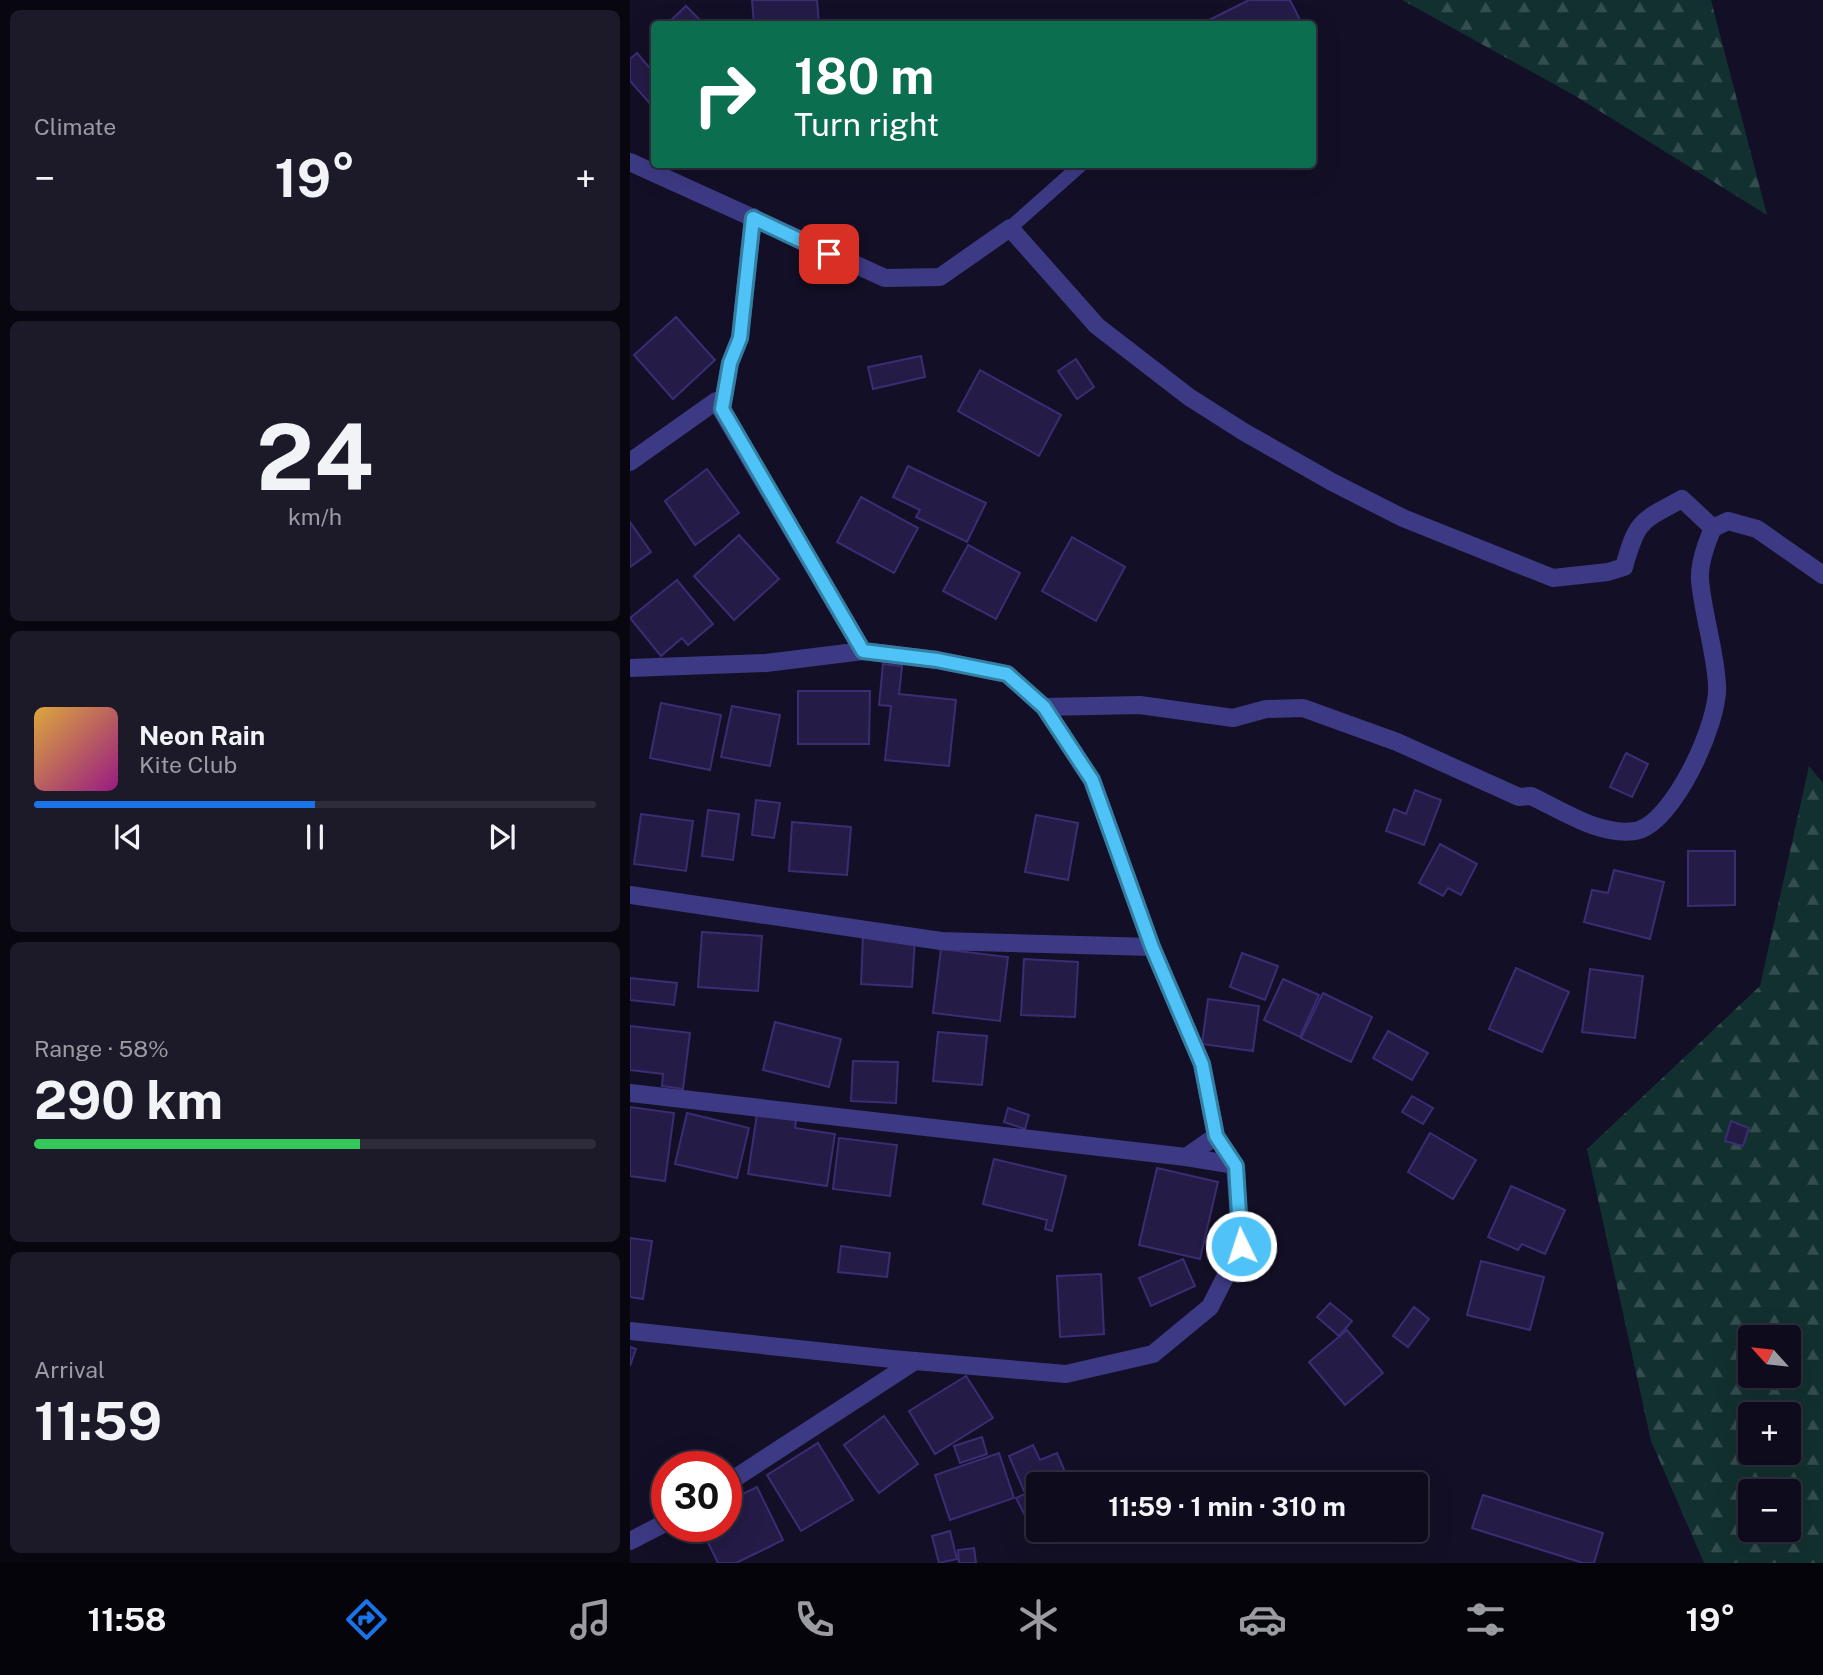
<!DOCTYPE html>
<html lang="en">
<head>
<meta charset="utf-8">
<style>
  body { margin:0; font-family:"Public Sans",sans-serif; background:#1c1929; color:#f1f3f6; height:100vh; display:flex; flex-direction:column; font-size:26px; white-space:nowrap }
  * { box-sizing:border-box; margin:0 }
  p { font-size:23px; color:#9b9ba3 }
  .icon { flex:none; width:38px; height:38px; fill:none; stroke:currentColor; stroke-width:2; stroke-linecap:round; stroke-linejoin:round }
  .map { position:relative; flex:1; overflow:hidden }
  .side { display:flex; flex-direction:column; gap:10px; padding:10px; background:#08060f; width:630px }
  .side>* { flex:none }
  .banner { position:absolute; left:21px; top:21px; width:665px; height:147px; border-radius:7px; box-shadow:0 7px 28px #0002,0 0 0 2px #2e2b3b; background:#0b6e4f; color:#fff; overflow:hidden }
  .needle { width:46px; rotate:297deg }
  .controls { position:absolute; left:1108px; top:1325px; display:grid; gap:14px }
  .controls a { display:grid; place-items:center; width:63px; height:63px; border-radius:7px; background:#0e0b1c; box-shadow:0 7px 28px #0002,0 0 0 2px #2e2b3b; font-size:35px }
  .speed { position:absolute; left:21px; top:1451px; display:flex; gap:14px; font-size:35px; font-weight:700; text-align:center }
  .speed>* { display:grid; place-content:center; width:91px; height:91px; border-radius:50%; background:#0e0b1c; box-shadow:0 7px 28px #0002,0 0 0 2px #2e2b3b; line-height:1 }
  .speed .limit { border:10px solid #d22; background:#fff; color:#111 }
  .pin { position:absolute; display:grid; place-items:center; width:60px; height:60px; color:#fff; margin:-30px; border-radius:14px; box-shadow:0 4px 10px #0006 }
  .me { position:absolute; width:77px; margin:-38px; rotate:356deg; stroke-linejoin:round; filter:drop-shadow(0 0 5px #0008) }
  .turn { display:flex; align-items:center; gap:24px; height:147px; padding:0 28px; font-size:32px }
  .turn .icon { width:91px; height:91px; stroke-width:2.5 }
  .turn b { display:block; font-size:49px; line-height:60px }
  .big { font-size:52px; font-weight:700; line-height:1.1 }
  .side .card { flex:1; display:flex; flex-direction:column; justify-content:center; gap:10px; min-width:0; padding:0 24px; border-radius:10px; background:#1c1929 }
  .side .dial { align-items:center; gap:0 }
  .dial b { font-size:91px; line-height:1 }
  .song { display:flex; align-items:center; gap:21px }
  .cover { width:84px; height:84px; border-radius:10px; background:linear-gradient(135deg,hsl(40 70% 55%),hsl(310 70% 35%)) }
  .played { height:7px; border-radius:4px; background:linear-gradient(90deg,#1a73e8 50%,#2e2b3b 50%) }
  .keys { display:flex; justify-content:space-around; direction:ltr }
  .heat { display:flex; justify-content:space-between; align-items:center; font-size:38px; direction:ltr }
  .charge { height:10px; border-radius:5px; background:linear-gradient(90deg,#34c759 58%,#2e2b3b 0) }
  .trip { position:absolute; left:396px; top:1472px; width:402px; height:70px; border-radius:7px; background:#0e0b1c; box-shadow:0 7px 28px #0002,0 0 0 2px #2e2b3b; font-weight:700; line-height:70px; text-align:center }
  .menu { display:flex; height:112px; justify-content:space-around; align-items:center; background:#06040b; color:#9b9ba3 }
  .menu .icon { width:49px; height:49px }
  .menu .on { color:#1a73e8 }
  .menu b { font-size:32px; color:#f1f3f6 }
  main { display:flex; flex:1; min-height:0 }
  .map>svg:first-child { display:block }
  .forest { fill:url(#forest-firs); fill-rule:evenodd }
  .building { fill:#241b47; stroke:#3b2d73; stroke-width:2 }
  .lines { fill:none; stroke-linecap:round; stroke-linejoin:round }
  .service { stroke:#3d3a85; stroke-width:14 }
  .minor { stroke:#3d3a85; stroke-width:18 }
  .route-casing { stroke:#337fa1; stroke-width:18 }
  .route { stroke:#4fc3f7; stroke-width:12 }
</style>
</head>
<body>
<main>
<section class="side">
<div class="card"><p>Climate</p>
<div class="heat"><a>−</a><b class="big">19°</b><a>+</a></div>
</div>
<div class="card dial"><b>24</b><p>km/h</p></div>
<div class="card">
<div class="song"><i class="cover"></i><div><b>Neon Rain</b><p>Kite Club</p></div></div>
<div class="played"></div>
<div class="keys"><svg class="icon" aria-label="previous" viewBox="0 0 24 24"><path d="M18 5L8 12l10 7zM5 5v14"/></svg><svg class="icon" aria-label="pause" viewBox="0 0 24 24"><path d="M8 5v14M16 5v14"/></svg><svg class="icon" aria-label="next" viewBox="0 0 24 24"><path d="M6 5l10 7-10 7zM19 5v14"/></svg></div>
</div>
<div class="card"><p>Range · 58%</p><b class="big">290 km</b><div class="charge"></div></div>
<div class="card"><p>Arrival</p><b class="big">11:59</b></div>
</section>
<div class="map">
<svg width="1193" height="1563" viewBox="0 0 1193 1563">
  <defs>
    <pattern id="forest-firs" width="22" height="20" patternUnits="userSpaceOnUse" patternTransform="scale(1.75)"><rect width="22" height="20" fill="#12302f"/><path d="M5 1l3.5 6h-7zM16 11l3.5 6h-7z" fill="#344d4e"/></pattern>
  </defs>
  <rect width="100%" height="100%" fill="#130f26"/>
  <g class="forest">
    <polygon points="772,0 1081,0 1137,215 947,97"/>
    <path d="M 1179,766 L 1193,783 L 1193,1563 L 1074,1563 L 1021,1441 L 957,1149 L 1130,986 ZM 1120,1337 L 1158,1337 L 1158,1376 L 1120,1376 ZM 1120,1414 L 1158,1414 L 1158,1452 L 1120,1452 ZM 1120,1491 L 1158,1491 L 1158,1530 L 1120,1530 Z"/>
  </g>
  <g class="building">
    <polygon points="122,0 187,0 189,24 124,24"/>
    <polygon points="619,0 660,0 672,24 571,24"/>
    <polygon points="56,6 74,24 37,24"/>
    <polygon points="7,53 24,73 24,108 0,81 0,59"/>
    <polygon points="46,317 85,360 43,399 4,355"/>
    <polygon points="291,356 295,377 243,389 238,367"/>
    <polygon points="446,359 464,387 447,399 428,371"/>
    <polygon points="350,370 431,415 409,456 328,411"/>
    <polygon points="278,466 356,503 337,542 286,517 290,510 263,497"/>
    <polygon points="77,469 109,513 65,545 35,501"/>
    <polygon points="231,497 288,528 264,573 207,542"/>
    <polygon points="0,522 21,552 0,567"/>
    <polygon points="109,535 149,579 104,620 64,576"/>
    <polygon points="442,537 495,567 466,621 412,591"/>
    <polygon points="338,545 390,573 366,619 313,591"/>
    <polygon points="47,580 83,624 58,645 52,638 31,656 0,618"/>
    <polygon points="253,664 272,666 269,694 326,700 319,766 255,760 261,706 249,705"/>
    <polygon points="168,691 240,691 239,744 168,744"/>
    <polygon points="31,703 91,715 80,770 20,758"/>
    <polygon points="102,706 150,715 140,766 91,757"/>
    <polygon points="996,753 1018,764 1002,797 980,787"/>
    <polygon points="785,790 811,800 794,845 756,831 764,809 776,814"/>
    <polygon points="126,800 150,803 144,838 122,835"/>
    <polygon points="78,810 109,814 103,860 72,856"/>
    <polygon points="11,814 63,821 56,871 4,864"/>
    <polygon points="406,815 448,823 438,880 395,872"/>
    <polygon points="162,822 221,827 217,875 159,871"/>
    <polygon points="810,844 847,864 831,895 818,888 813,896 789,883"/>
    <polygon points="1058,851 1105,851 1105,905 1058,906"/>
    <polygon points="984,870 1034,882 1020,939 954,922 962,890 978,893"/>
    <polygon points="72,932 132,936 128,991 68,987"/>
    <polygon points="233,935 285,938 282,987 231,984"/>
    <polygon points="311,949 378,957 370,1021 303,1013"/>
    <polygon points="612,953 648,966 635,1000 600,987"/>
    <polygon points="394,959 448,962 445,1017 391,1015"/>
    <polygon points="886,968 939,992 912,1052 859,1029"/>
    <polygon points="960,969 1013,976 1005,1038 952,1032"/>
    <polygon points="0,978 47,983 44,1005 0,1000"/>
    <polygon points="653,979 689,995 670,1037 634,1020"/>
    <polygon points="693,993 742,1017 721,1062 671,1038"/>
    <polygon points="578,999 629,1006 623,1051 572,1044"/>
    <polygon points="145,1022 211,1039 199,1087 133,1070"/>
    <polygon points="0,1026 60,1033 53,1089 32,1086 33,1074 0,1070"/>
    <polygon points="758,1031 798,1053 782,1080 743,1058"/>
    <polygon points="308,1032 357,1036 352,1085 303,1081"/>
    <polygon points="223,1061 268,1062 266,1103 221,1101"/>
    <polygon points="782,1096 803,1108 793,1124 772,1112"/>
    <polygon points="0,1107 44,1113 35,1181 0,1176"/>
    <polygon points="378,1108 399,1115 395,1129 374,1122"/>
    <polygon points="57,1113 119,1128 107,1178 45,1164"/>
    <polygon points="127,1114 166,1120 165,1128 205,1134 197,1186 118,1174"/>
    <polygon points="1101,1121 1119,1128 1113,1146 1095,1141"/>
    <polygon points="800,1133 846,1160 823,1199 778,1172"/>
    <polygon points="209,1138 267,1145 260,1196 203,1189"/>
    <polygon points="364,1159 436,1176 422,1231 415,1229 417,1220 353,1204"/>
    <polygon points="527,1168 588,1182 570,1259 509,1245"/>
    <polygon points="881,1186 935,1210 915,1254 892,1244 888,1250 858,1237"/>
    <polygon points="0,1238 22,1241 13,1299 0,1297"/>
    <polygon points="211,1246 260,1253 257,1277 208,1272"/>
    <polygon points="553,1259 565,1286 521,1306 509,1278"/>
    <polygon points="851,1261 914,1277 900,1330 837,1315"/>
    <polygon points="471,1274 474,1334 430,1337 427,1276"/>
    <polygon points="700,1303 722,1321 709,1336 687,1317"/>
    <polygon points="784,1307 799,1319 778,1347 763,1336"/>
    <polygon points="717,1330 753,1373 715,1405 679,1362"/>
    <polygon points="0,1347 6,1349 0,1366"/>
    <polygon points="336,1376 363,1418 305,1454 279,1411"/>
    <polygon points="254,1416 288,1464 249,1493 214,1445"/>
    <polygon points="352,1437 357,1454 330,1463 324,1446"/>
    <polygon points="188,1443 223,1500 171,1531 137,1475"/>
    <polygon points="403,1445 410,1460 427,1453 436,1474 394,1491 379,1456"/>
    <polygon points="369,1453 384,1498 320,1520 305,1475"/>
    <polygon points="127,1487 153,1540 106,1563 88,1563 70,1526 96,1526 96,1502"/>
    <polygon points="407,1488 408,1521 400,1525 386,1498"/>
    <polygon points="853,1495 973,1533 964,1563 953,1563 842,1528"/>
    <polygon points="320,1531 327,1559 309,1563 302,1536"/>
    <polygon points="344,1548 346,1563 329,1563 328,1550"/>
  </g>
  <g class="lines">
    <polyline class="service" points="380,228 452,164"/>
    <g class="minor">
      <path d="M 0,162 L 255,278 L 310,277 L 380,228 L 467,326 L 559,397 L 614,432 L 702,482 L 773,518 L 923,578 L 978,572 L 994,567 C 1007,520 1011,521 1052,499 L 1083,528"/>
      <polyline points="92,409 100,363 110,338 123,217"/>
      <polyline points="0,462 86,401 233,651"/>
      <polyline points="0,668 136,663 233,651 307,660 377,674 414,707 462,780 522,947"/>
      <path d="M 414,707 L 510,705 L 603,718 L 636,709 L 673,708 L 767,742 L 889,797 L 901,796 C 933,811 969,836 1005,831 C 1043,825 1090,721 1087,685 C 1085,649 1073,615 1070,580 C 1069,563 1076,544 1083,528 L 1098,521 L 1127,529 L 1193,575"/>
      <polyline points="0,895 311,941 522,947 572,1064 586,1136 605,1165 611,1246 580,1307 523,1354 436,1374 262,1359 0,1331"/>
      <polyline points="0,1093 556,1157 586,1136"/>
      <polyline points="556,1157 605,1165"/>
      <polyline points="96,1484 285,1361"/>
      <polyline points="0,1541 37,1522"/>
    </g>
  </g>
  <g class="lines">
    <g class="route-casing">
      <polyline id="route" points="199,254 123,218 110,338 100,363 92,409 233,651 307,660 377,674 414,707 462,780 522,947 572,1064 586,1136 606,1166 611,1246"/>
    </g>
    <use href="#route" class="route"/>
  </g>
</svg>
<div class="controls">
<a><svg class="needle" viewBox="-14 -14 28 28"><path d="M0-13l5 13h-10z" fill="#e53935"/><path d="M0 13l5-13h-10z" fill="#9b9ba3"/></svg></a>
<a>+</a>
<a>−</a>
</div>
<div class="speed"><div class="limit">30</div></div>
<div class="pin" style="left:199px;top:254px;background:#d93025"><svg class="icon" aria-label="arrive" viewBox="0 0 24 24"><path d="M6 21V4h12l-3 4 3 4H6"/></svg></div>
<svg class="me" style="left:611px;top:1246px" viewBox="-20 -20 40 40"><circle r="17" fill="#4fc3f7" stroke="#fff" stroke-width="3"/><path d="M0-11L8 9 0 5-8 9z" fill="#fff"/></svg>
<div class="trip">11:59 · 1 min · 310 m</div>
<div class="banner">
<div class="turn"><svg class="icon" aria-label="right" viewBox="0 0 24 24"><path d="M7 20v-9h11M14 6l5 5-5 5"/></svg><div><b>180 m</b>Turn right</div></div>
</div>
</div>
</main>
<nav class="menu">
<b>11:58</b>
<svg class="icon on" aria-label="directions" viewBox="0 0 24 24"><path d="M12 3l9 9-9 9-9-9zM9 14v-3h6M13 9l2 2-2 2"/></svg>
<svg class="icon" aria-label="music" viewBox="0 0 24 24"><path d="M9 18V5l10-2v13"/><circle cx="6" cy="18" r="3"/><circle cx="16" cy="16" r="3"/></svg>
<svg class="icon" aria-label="phone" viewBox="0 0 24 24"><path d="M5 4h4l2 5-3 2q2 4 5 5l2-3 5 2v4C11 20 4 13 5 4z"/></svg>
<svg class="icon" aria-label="climate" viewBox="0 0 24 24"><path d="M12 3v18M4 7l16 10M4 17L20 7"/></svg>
<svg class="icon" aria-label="car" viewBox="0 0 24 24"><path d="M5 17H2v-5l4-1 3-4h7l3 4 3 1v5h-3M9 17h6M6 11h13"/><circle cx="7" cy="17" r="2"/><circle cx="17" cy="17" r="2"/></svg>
<svg class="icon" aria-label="filters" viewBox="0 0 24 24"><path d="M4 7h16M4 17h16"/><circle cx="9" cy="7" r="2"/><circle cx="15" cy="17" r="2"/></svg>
<b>19°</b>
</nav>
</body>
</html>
